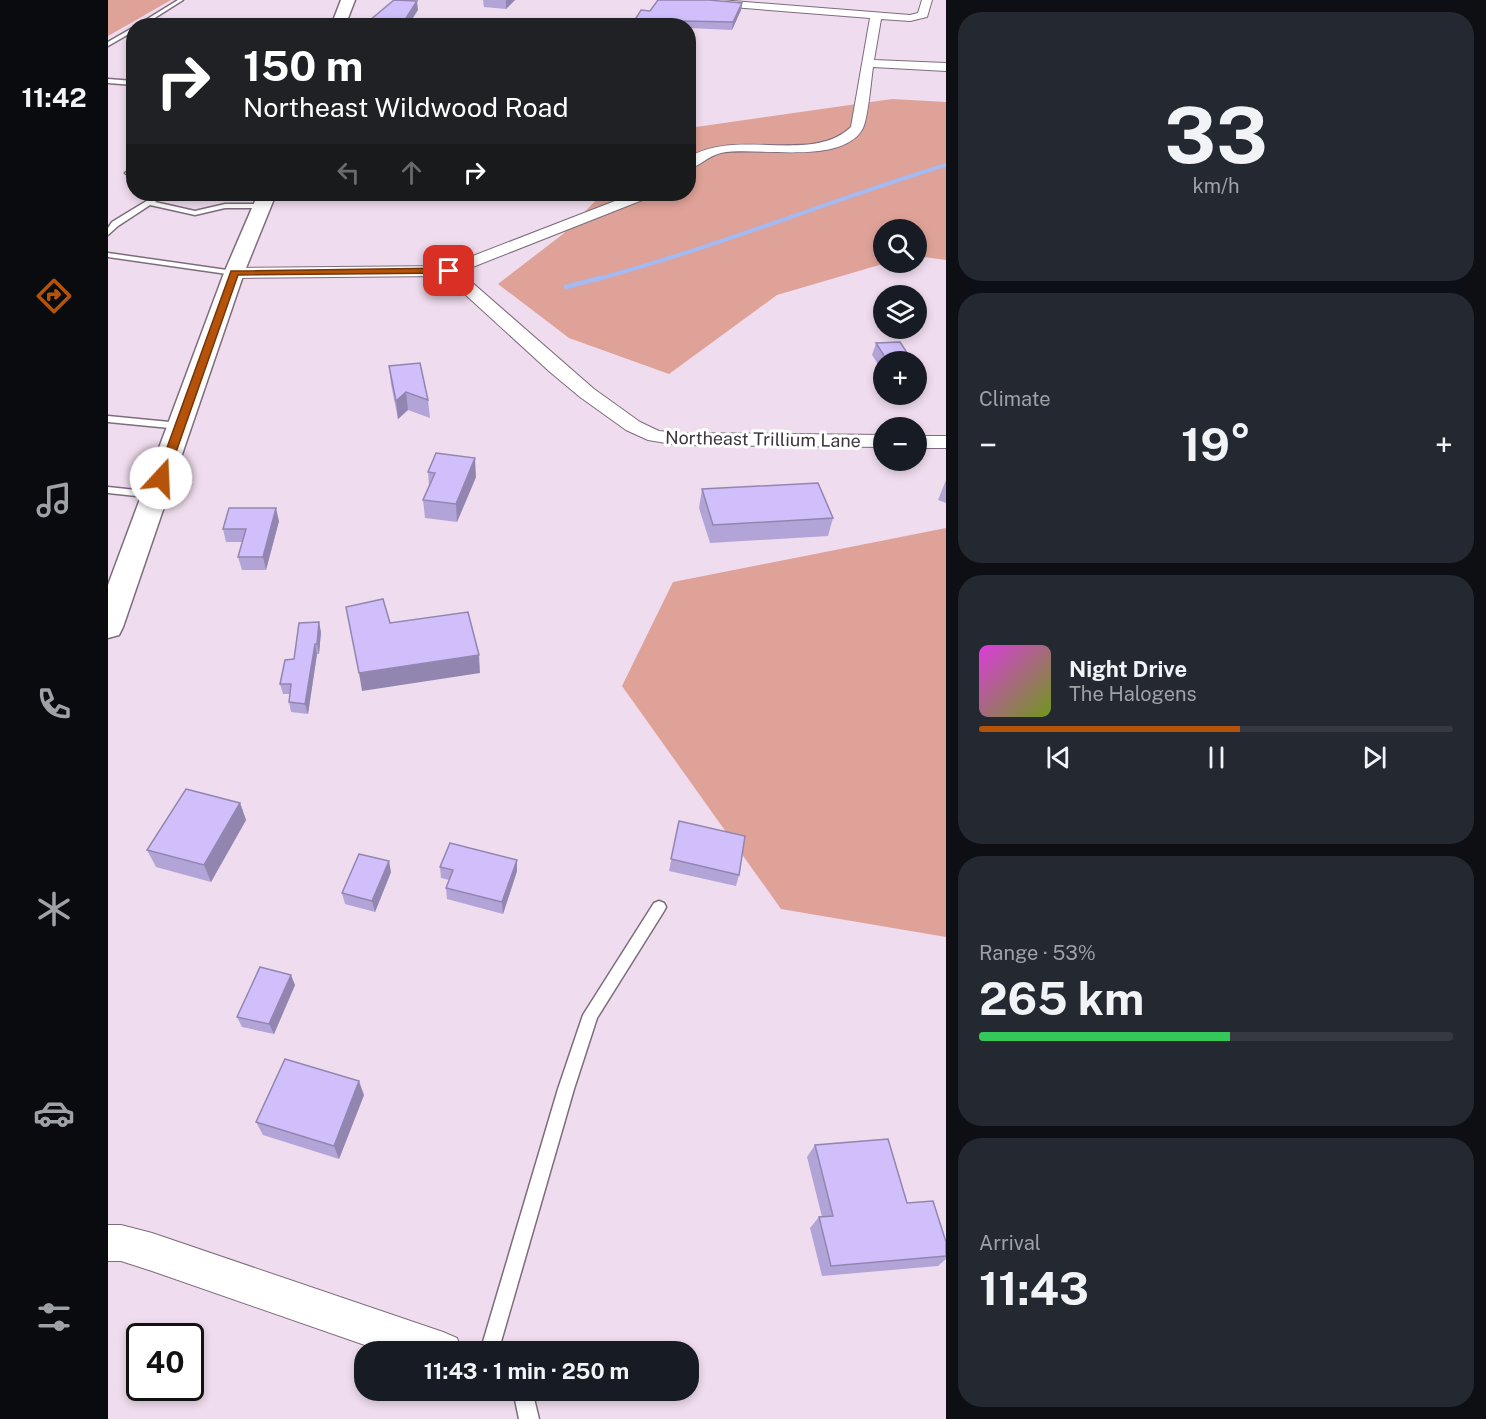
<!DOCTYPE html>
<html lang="en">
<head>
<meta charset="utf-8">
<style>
  body { margin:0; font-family:"Public Sans",sans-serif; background:#242831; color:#f1f3f6; height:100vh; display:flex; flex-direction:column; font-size:22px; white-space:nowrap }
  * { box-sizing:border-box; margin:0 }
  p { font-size:20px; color:#9ea1a6 }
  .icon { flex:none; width:33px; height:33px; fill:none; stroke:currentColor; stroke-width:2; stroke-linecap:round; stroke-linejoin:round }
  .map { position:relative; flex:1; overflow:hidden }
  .drawer { display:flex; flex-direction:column; gap:12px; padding:12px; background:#0d0f14; width:540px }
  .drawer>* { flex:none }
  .top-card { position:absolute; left:18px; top:18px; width:570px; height:183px; border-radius:24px; box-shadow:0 3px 9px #0003; background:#202124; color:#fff; overflow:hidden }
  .controls { position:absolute; left:765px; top:219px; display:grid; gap:12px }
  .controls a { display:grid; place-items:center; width:54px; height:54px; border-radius:50%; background:#171b24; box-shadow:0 3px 9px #0003; font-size:30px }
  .speed { position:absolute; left:18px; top:1323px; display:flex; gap:12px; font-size:30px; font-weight:700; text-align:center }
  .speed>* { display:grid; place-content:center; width:78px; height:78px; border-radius:50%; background:#171b24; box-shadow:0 3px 9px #0003; line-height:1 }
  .speed .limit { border:3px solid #111; border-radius:9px; background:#fff; color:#111 }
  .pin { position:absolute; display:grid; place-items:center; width:51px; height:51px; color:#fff; margin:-26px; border-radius:12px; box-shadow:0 3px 9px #0006 }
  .me { position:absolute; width:66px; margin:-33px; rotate:20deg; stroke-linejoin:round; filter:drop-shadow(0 0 4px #0008) }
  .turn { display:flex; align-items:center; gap:21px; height:126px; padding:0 18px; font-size:27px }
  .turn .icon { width:78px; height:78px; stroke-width:2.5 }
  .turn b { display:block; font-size:42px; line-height:51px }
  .lanes { display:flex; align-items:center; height:57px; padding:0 18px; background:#0003; justify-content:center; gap:30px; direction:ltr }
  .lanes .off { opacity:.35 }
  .big { font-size:45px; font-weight:700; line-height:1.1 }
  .drawer .card { flex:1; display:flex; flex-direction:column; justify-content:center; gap:9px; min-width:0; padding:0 21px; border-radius:24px; background:#242831 }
  .drawer .dial { align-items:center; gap:0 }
  .dial b { font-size:78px; line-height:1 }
  .song { display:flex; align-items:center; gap:18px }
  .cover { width:72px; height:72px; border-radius:9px; background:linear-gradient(135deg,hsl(300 70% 55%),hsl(80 70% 35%)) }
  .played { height:6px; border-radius:3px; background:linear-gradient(90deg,#b45309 55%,#363941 55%) }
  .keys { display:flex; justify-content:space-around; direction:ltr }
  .heat { display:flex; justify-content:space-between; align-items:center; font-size:33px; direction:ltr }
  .charge { height:9px; border-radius:4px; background:linear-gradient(90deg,#34c759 53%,#363941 0) }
  .trip { position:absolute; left:246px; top:1341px; width:345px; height:60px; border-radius:24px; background:#171b24; box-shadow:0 3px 9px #0003; font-weight:700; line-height:60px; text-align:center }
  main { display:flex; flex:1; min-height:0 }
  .dock { display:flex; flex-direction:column; width:108px; justify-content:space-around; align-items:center; background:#090b0e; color:#9ea1a6 }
  .dock .icon { width:42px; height:42px }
  .dock .current { color:#b45309 }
  .dock b { font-size:27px; color:#f1f3f6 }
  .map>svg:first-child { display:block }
  .green { fill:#dfa298 }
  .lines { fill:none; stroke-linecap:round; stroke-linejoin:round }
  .stream-far1 { stroke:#a3bbf2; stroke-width:4 }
  .stream { stroke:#a3bbf2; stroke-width:4.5 }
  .lane-casing { stroke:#7d6d7c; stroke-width:3 }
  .street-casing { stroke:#7d6d7c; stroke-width:2 }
  .secondary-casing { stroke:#7d6d7c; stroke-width:3 }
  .lane { fill:#fff; fill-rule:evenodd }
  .street { fill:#fff; fill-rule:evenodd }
  .secondary { fill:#fff; fill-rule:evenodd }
  .wall { fill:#b3a4d8 }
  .shaded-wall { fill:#9286b0 }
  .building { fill:#d0bffb; stroke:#9286b0; stroke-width:1.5 }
  .route { fill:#b45309; stroke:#753606; stroke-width:1.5 }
  .labels { text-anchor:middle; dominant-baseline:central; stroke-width:6; stroke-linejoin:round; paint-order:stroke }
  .far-street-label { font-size:18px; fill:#3d363d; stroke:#fff }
</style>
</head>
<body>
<main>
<nav class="dock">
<b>11:42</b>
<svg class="icon current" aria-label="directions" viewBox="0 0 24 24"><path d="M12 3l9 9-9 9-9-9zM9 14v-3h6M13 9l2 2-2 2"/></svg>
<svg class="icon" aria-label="music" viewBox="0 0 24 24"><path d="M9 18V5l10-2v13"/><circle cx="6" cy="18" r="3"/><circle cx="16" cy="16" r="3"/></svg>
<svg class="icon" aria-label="phone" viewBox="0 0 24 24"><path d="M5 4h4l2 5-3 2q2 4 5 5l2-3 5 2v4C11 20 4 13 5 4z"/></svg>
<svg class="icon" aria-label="climate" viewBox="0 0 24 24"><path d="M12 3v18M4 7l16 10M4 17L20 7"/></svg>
<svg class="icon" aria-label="car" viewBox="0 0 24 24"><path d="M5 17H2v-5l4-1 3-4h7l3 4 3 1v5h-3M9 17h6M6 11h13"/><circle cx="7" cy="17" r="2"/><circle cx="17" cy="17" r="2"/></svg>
<svg class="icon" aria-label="filters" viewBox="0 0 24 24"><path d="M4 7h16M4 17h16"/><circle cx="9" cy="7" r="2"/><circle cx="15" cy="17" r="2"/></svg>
</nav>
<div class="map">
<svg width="838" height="1419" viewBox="0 0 838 1419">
  <rect width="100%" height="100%" fill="#efdcee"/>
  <g class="green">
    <polygon points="0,0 63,0 0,36"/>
    <polygon points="784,99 838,102 838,260 809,256 808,230 776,230 776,262 778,263 669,295 561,374 461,338 390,284 455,234 494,194 580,194 581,128"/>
    <polygon points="838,528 838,937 673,909 514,686 565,582"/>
  </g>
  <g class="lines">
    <path class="stream-far1" d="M 486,280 C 606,248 720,201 838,165"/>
    <polyline class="stream" points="458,287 492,278"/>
    <g class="lane-casing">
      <g id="lane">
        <polygon points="70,0 75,0 34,26 28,26"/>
        <polygon points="26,27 26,31 0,46 0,42"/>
        <polygon points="0,79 26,81 26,85 0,83"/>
        <polygon points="26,167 26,179 17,173"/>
        <polygon points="50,194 57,194 47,202 87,211 117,204 153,204 156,206 153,208 117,208 87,215 42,205 10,226 0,235 0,228 4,222"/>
        <polygon points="0,253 126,271 130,273 126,275 0,257"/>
        <polygon points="0,416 72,423 77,426 72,429 0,422"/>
        <polygon points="0,487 47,492 52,495 47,498 0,493"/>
        <polygon points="551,901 556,903 558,907 556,911 489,1018 466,1089 390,1352 372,1352 450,1089 475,1015 546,903"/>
        <polygon points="405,1390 424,1390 431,1419 411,1419"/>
      </g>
    </g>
    <g class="street-casing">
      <g id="street">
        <path d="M 568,0 L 612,0 L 802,15 L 810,13 L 814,0 L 824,0 L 819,17 L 802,21 L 773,19 L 766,60 L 838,63 L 838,71 L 765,67 C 763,80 760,121 754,130 C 731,166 649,146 613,153 C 600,156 592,166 580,169 L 580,158 C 628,127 703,165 743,127 L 762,18 L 573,3 Z"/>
        <polygon points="231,20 260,26 227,25 227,21"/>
        <polygon points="525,194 544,194 542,197 352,272 486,389 532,422 551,431 570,433 776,435 776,447 570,445 540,440 518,430 472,397 442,372 337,276 126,278 118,273 126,268 339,266"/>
        <rect x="808" y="436" width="30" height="12"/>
        <polygon points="0,1225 13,1225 44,1233 335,1332 349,1338 354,1352 277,1352 44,1271 13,1261 0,1261"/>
      </g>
    </g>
    <g class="secondary-casing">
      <g id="secondary">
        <polygon points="233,0 247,0 237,26 223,26"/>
        <polygon points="150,194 168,194 136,273 15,627 11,635 0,638 0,585 116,273"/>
      </g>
    </g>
    <use href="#lane" class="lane"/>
    <use href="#street" class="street"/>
    <use href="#secondary" class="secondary"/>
  </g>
  <g class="wall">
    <polygon points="375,0 407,0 398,9 376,7"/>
    <polygon points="634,3 633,10 624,30 580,28 580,26 523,26 542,11"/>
    <polygon points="357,194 383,194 382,196"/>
    <polygon points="768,343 805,362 776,362 776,373 764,355"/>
    <polygon points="281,366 320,400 322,418 300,410 290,419 283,384"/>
    <polygon points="320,472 368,477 349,522 317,518 315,500 321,486"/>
    <polygon points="838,480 838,503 830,500"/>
    <polygon points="594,489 725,518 720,536 602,543 591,508"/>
    <polygon points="171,521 158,570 134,570 130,557 135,542 118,542 115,529"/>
    <polygon points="213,632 211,654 209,654 200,714 183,712 181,702 182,694 175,694 172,684"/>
    <polygon points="132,803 138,820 103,882 48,867 39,850"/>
    <polygon points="571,821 631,875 628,886 561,871"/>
    <polygon points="332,867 409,871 395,914 339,899 338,888 341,880 333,878"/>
    <polygon points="283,872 267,912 237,904 234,893"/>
    <polygon points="187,985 166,1034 134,1027 129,1017"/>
    <polygon points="256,1095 231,1159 155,1135 148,1122"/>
    <polygon points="707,1145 799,1203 838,1242 838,1259 830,1266 714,1276 702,1228 711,1217 714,1217 699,1157"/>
  </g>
  <g class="shaded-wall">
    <polygon points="398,0 407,0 398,9"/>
    <polygon points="309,1 310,10 300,26 293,26"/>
    <polygon points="634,3 633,10 624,30 625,22"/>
    <polygon points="298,392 300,410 290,419 288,401"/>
    <polygon points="367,458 368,477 349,522 348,504"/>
    <polygon points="168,508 171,521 158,570 155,557"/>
    <polygon points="211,622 213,632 211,654 209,644"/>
    <polygon points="207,644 209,654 200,714 197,704"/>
    <polygon points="371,655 372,673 254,691 251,673"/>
    <polygon points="132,803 138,820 103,882 96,865"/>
    <polygon points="409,860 409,871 395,914 394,902"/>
    <polygon points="281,861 283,872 267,912 264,901"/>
    <polygon points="183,975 187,985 166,1034 161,1024"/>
    <polygon points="251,1081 256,1095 231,1159 226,1146"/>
  </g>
  <g class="building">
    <polygon points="286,0 309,1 293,26 255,26"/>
    <polygon points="550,0 601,0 634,3 625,22 574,21 571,26 523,26 533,10 542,11"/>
    <polygon points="792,342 805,362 780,362 768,343"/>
    <polygon points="312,363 320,400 298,392 288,401 281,366"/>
    <polygon points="328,453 367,458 348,504 315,500 327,473 320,472"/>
    <polygon points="710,483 725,518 605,525 594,489"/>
    <polygon points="121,508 168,508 155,557 130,557 138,529 115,529"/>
    <polygon points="275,599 282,623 360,612 371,655 251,673 238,607"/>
    <polygon points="211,622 209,644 207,644 197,704 181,702 183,684 172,684 177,660 186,659 191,623"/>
    <polygon points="78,789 132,803 96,865 39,850"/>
    <polygon points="571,821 637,836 631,875 563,859"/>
    <polygon points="342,843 409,860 394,902 338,888 345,870 332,867"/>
    <polygon points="251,854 281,861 264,901 234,893"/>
    <polygon points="152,967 183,975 161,1024 129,1017"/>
    <polygon points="177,1059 251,1081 226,1146 148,1122"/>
    <polygon points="780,1139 799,1203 825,1201 838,1242 838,1256 723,1266 711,1217 725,1216 707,1145"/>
  </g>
  <polygon class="route" points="341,268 344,269 344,273 130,275 59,478 53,481 49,480 48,478 123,271"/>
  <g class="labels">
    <g class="far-street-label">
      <text transform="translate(655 439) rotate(1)">Northeast Trillium Lane</text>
    </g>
  </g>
</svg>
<div class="controls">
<a><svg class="icon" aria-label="search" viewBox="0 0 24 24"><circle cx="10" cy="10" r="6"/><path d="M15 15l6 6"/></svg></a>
<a><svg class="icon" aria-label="layers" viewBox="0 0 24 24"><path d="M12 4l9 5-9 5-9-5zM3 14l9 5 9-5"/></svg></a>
<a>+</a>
<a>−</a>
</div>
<div class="speed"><div class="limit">40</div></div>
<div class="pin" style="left:341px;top:271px;background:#d93025"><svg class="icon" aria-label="arrive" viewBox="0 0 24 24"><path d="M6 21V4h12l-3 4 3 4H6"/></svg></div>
<svg class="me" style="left:53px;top:478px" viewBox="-20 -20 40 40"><circle r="19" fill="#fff"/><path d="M0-13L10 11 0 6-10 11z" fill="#b45309"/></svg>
<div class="trip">11:43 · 1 min · 250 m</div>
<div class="top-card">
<div class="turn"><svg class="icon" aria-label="right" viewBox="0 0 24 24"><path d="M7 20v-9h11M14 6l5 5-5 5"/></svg><div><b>150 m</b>Northeast Wildwood Road</div></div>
<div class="lanes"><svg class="icon off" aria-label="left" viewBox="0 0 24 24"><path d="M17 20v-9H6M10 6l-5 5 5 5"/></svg><svg class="icon off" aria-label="ahead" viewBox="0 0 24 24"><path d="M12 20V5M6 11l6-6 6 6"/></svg><svg class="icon" aria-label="right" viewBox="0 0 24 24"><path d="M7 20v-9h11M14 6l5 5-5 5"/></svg></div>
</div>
</div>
<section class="drawer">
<div class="card dial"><b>33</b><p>km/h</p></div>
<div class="card"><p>Climate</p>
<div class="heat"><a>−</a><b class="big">19°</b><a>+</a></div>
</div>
<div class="card">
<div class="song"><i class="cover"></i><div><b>Night Drive</b><p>The Halogens</p></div></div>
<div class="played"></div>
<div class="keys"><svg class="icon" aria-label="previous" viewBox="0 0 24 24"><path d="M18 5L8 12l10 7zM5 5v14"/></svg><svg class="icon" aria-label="pause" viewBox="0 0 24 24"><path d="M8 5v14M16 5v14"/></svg><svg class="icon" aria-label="next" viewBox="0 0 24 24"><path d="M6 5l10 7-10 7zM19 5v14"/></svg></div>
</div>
<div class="card"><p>Range · 53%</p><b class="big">265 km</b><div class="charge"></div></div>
<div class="card"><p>Arrival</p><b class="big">11:43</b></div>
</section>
</main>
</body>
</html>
